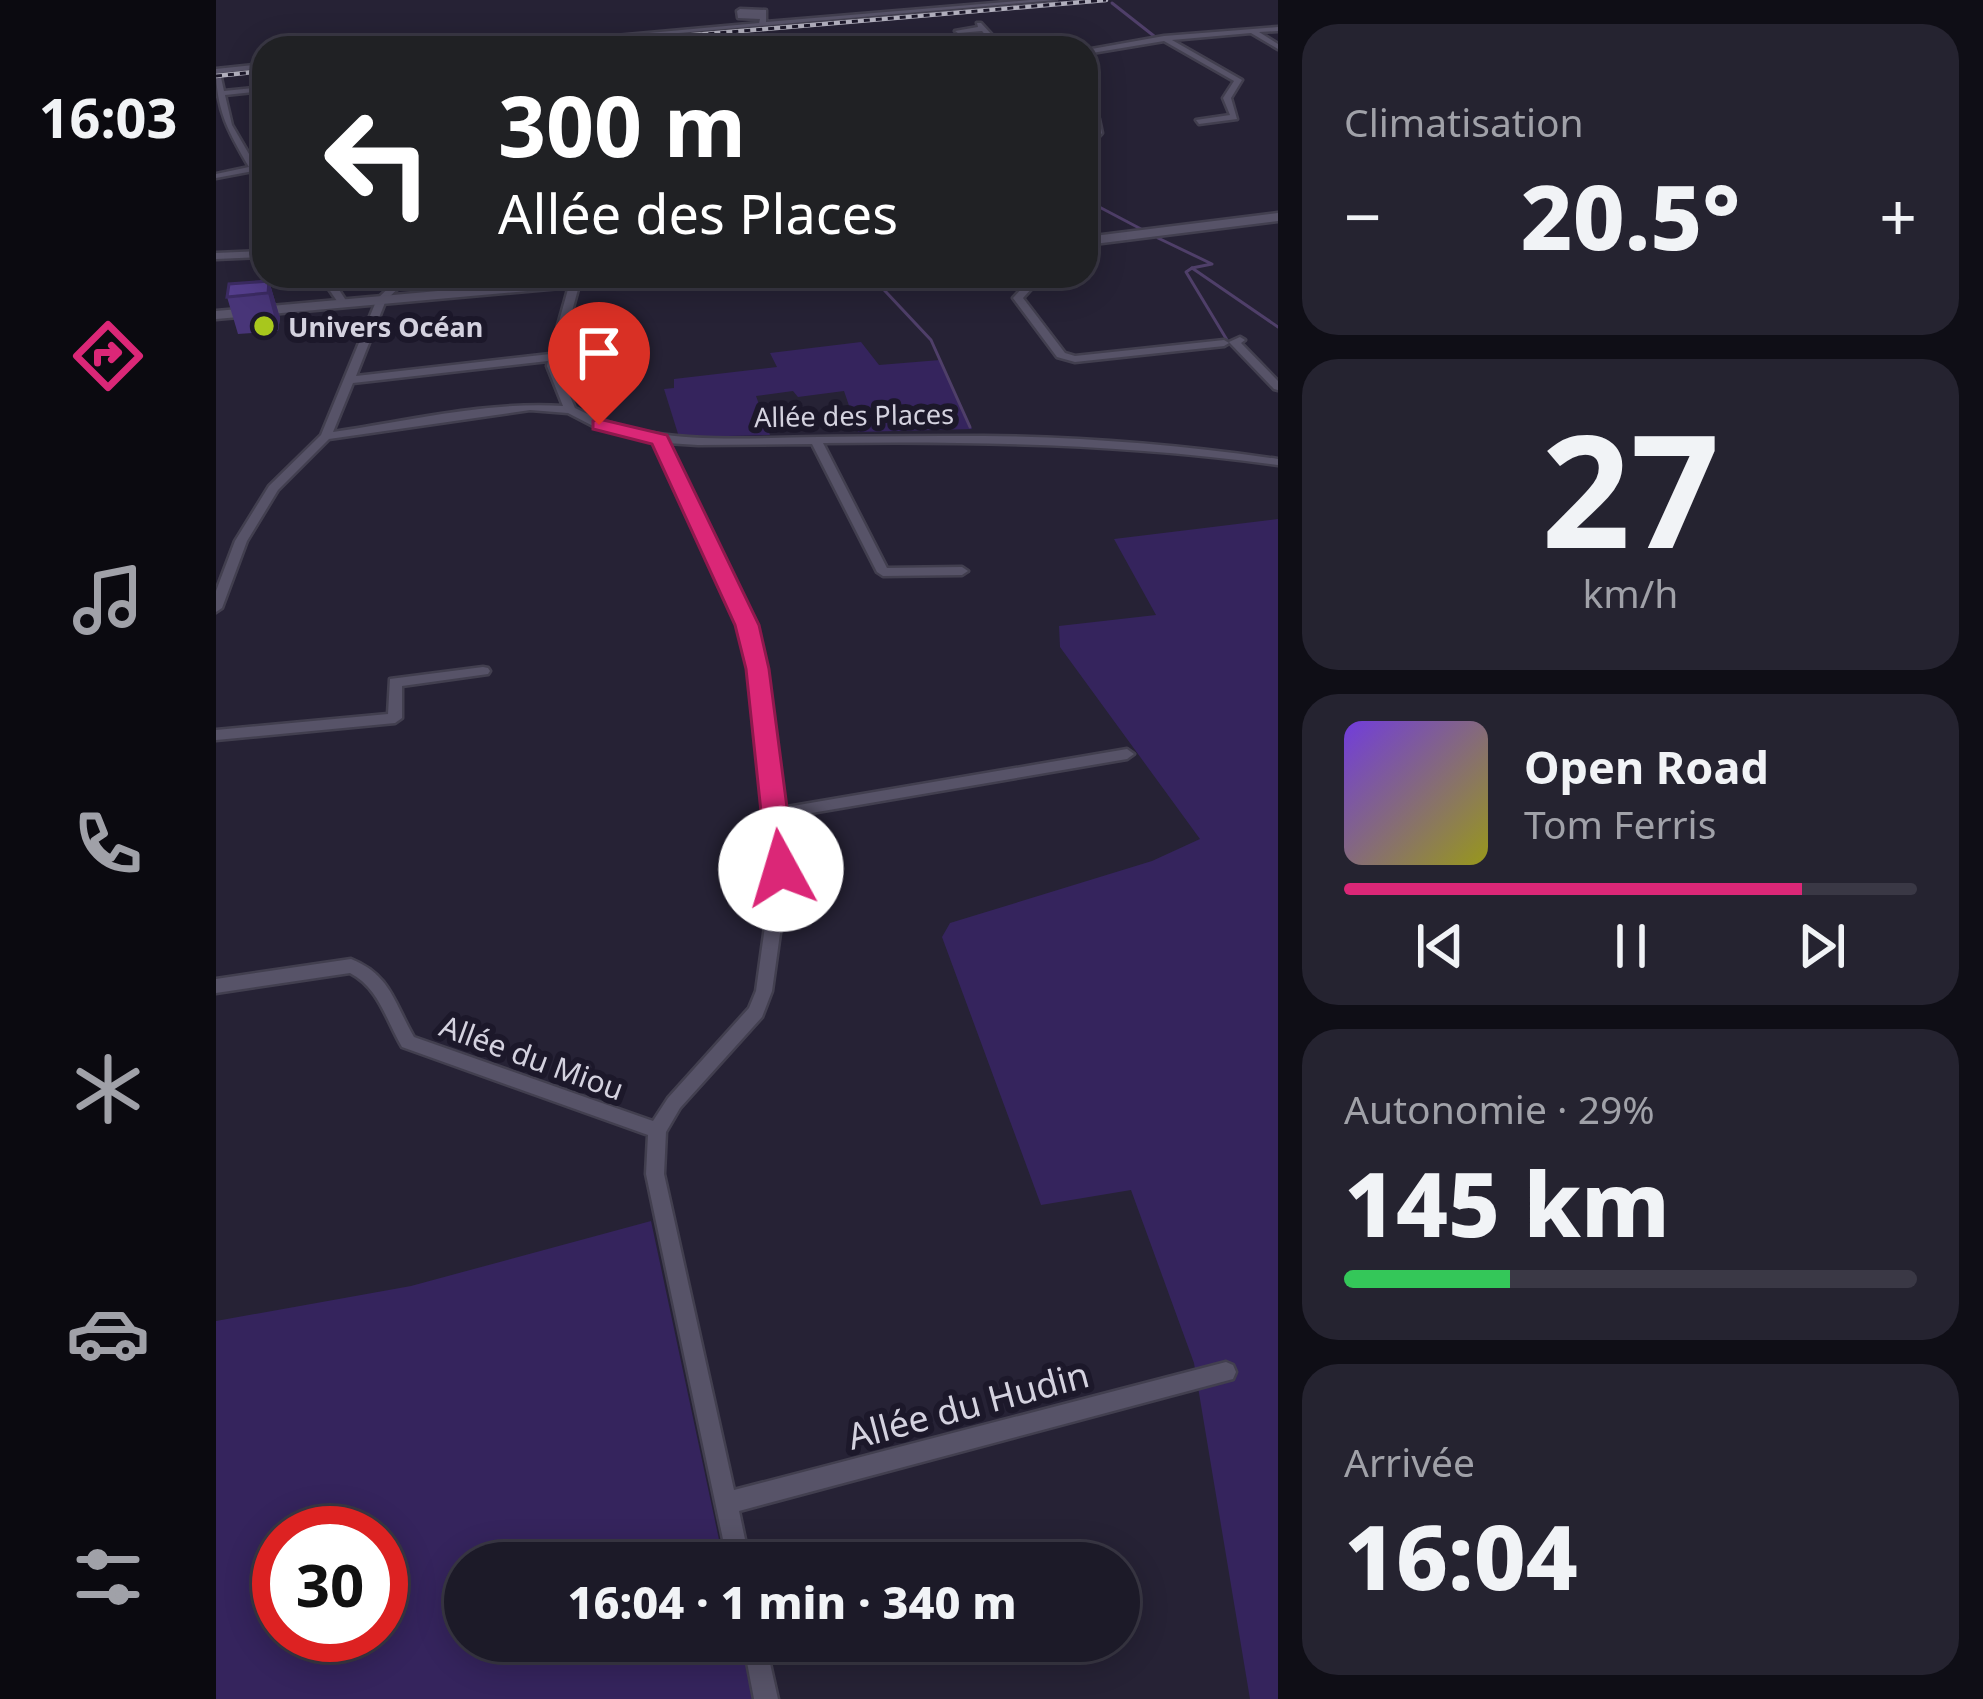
<!DOCTYPE html>
<html lang="fr">
<head>
<meta charset="utf-8">
<style>
  body { margin:0; font-family:"Noto Sans",sans-serif; background:#252330; color:#f1f3f6; height:100vh; display:flex; flex-direction:column; font-size:45px; white-space:nowrap }
  * { box-sizing:border-box; margin:0 }
  p { font-size:39px; color:#a0a1a8 }
  .icon { flex:none; width:66px; height:66px; fill:none; stroke:currentColor; stroke-width:2; stroke-linecap:round; stroke-linejoin:round }
  .map { position:relative; flex:1; overflow:hidden }
  .drawer { display:flex; flex-direction:column; gap:24px; padding:24px; background:#0f0e16; width:705px }
  .drawer>* { flex:none }
  .guide { position:absolute; left:36px; top:36px; width:846px; height:252px; border-radius:36px; box-shadow:0 6px 30px #0003,0 0 0 3px #3a3845; background:#202124; color:#fff; overflow:hidden }
  .speed { position:absolute; left:36px; top:1506px; display:flex; gap:24px; font-size:60px; font-weight:700; text-align:center }
  .speed>* { display:grid; place-content:center; width:156px; height:156px; border-radius:50%; background:#1c1a28; box-shadow:0 6px 30px #0003,0 0 0 3px #3a3845; line-height:1 }
  .speed .limit { border:18px solid #d22; background:#fff; color:#111 }
  .pin { position:absolute; display:grid; place-items:center; width:102px; height:102px; color:#fff; margin:-123px -51px; border-radius:50% 50% 50% 0; rotate:-45deg; box-shadow:0 0 12px #0007 }
  .pin .icon { rotate:45deg }
  .me { position:absolute; width:132px; margin:-66px; rotate:354deg; stroke-linejoin:round; filter:drop-shadow(0 0 9px #0008) }
  .turn { display:flex; align-items:center; gap:42px; height:252px; padding:0 48px; font-size:54px }
  .turn .icon { width:156px; height:156px; stroke-width:2.5 }
  .turn b { display:block; font-size:84px; line-height:102px }
  .big { font-size:90px; font-weight:800; line-height:1.1 }
  .drawer .widget { flex:1; display:flex; flex-direction:column; justify-content:center; gap:18px; min-width:0; padding:0 42px; border-radius:36px; background:#252330 }
  .drawer .dial { align-items:center; gap:0 }
  .dial b { font-size:156px; line-height:1 }
  .song { display:flex; align-items:center; gap:36px }
  .cover { width:144px; height:144px; border-radius:18px; background:linear-gradient(135deg,hsl(260 70% 55%),hsl(60 70% 35%)) }
  .played { height:12px; border-radius:6px; background:linear-gradient(90deg,#db2777 80%,#3a3845 80%) }
  .keys { display:flex; justify-content:space-around; direction:ltr }
  .heat { display:flex; justify-content:space-between; align-items:center; font-size:66px; direction:ltr }
  .charge { height:18px; border-radius:9px; background:linear-gradient(90deg,#34c759 29%,#3a3845 0) }
  .trip { position:absolute; left:228px; top:1542px; width:696px; height:120px; border-radius:60px; background:#1c1a28; box-shadow:0 6px 30px #0003,0 0 0 3px #3a3845; font-weight:800; line-height:120px; text-align:center }
  main { display:flex; flex:1; min-height:0 }
  .dock { display:flex; flex-direction:column; width:216px; justify-content:space-around; align-items:center; background:#0b0a10; color:#a0a1a8 }
  .dock .icon { width:84px; height:84px }
  .dock .current { color:#db2777 }
  .dock b { font-size:54px; color:#f1f3f6 }
  .map>svg:first-child { display:block }
  .green { fill:#35245d; fill-rule:evenodd }
  .lines { fill:none; stroke-linecap:round; stroke-linejoin:round }
  .stream { stroke:#4f3f69; stroke-width:3 }
  .street-casing { stroke:#423f4f; stroke-width:5 }
  .secondary-casing { stroke:#423f4f; stroke-width:5 }
  .street { fill:#575368; fill-rule:evenodd }
  .secondary { fill:#575368; fill-rule:evenodd }
  .rail-casing { stroke:#b1afbd; stroke-width:4.5 }
  .rail { stroke:#1c182a; stroke-width:3; stroke-dasharray:6; stroke-linecap:butt }
  .wall { fill:#483578 }
  .shaded-wall { fill:#3b2b62 }
  .building { fill:#543e8c; stroke:#3b2b62; stroke-width:3 }
  .route { fill:#db2777; stroke:#8e194d; stroke-width:3 }
  .poi-dot { fill:#a8c71d; stroke:#1c182a; stroke-width:4.5 }
  .labels { text-anchor:middle; dominant-baseline:central; stroke-width:12; stroke-linejoin:round; paint-order:stroke }
  .far-poi-label { font-size:27px; font-weight:bold; fill:#d4d2df; stroke:#1c182a; text-anchor:start }
  .far-street-label { font-size:27px; fill:#d4d2df; stroke:#1c182a }
  .street-label { font-size:30px; fill:#d4d2df; stroke:#1c182a }
  .near-street-label { font-size:36px; fill:#d4d2df; stroke:#1c182a }
</style>
</head>
<body>
<main>
<nav class="dock">
<b>16:03</b>
<svg class="icon current" aria-label="directions" viewBox="0 0 24 24"><path d="M12 3l9 9-9 9-9-9zM9 14v-3h6M13 9l2 2-2 2"/></svg>
<svg class="icon" aria-label="music" viewBox="0 0 24 24"><path d="M9 18V5l10-2v13"/><circle cx="6" cy="18" r="3"/><circle cx="16" cy="16" r="3"/></svg>
<svg class="icon" aria-label="phone" viewBox="0 0 24 24"><path d="M5 4h4l2 5-3 2q2 4 5 5l2-3 5 2v4C11 20 4 13 5 4z"/></svg>
<svg class="icon" aria-label="climate" viewBox="0 0 24 24"><path d="M12 3v18M4 7l16 10M4 17L20 7"/></svg>
<svg class="icon" aria-label="car" viewBox="0 0 24 24"><path d="M5 17H2v-5l4-1 3-4h7l3 4 3 1v5h-3M9 17h6M6 11h13"/><circle cx="7" cy="17" r="2"/><circle cx="17" cy="17" r="2"/></svg>
<svg class="icon" aria-label="filters" viewBox="0 0 24 24"><path d="M4 7h16M4 17h16"/><circle cx="9" cy="7" r="2"/><circle cx="15" cy="17" r="2"/></svg>
</nav>
<div class="map">
<svg width="1062" height="1699" viewBox="0 0 1062 1699">
  <rect width="100%" height="100%" fill="#262235"/>
  <g class="green">
    <polygon points="645,342 663,365 724,360 756,429 642,432 628,391 582,397 577,391 540,396 554,435 463,437 448,389 458,388 458,379 561,367 554,353"/>
    <polygon points="1062,519 1062,1699 1034,1699 978,1363 915,1190 825,1205 726,937 734,923 936,861 984,839 844,647 843,626 940,615 898,539"/>
    <path d="M 435,1221 L 508,1563 L 249,1563 L 249,1641 L 526,1641 L 536,1699 L 0,1699 L 0,1321 L 195,1286 ZM 63,1533 L 165,1533 L 165,1635 L 63,1635 Z"/>
  </g>
  <g class="lines">
    <g class="stream">
      <polyline points="896,3 938,36"/>
      <polyline points="870,200 925,229"/>
      <polyline points="942,238 996,264 976,268"/>
      <polyline points="976,268 1062,327"/>
      <polyline points="976,268 970,272 1011,340"/>
      <polyline points="655,276 715,340 754,427"/>
    </g>
    <g class="street-casing">
      <g id="street">
        <polygon points="814,0 840,0 293,48 266,48 543,23 544,19 522,18 521,11 524,9 550,10 550,22"/>
        <polygon points="761,23 765,23 788,48 781,48 766,31 742,33 739,31 762,27"/>
        <polygon points="1062,27 1062,31 1043,32 1062,44 1062,49 1035,33 956,40 1026,80 1015,98 1021,119 983,124 980,120 1014,115 1007,98 1018,81 948,41 870,54 870,50 948,36"/>
        <polygon points="671,37 675,37 684,48 677,48"/>
        <polygon points="547,45 549,46 550,48 544,48"/>
        <path d="M 48,64 L 48,68 L 4,73 L 8,91 L 48,87 L 48,91 L 9,95 L 16,125 L 40,166 L 48,165 L 48,169 L 0,178 L 0,174 L 33,167 C 13,133 0,110 0,69 Z"/>
        <polygon points="870,108 883,119 886,133 870,151 870,144 878,133 875,120 870,114"/>
        <polygon points="48,251 48,257 0,259 0,253"/>
        <polygon points="104,276 114,276 131,302 129,304 123,304"/>
        <path d="M 185,276 L 195,276 L 170,300 L 140,376 L 334,354 L 354,282 L 359,279 L 364,282 L 341,366 L 359,408 C 434,447 520,438 602,437 C 657,436 713,436 768,436 C 867,437 964,445 1062,459 L 1062,465 C 910,444 760,441 607,443 L 671,568 L 746,567 L 752,571 L 746,575 L 667,576 L 661,572 L 596,444 L 482,445 L 451,443 L 544,647 L 565,808 L 911,749 L 918,754 L 911,759 L 566,818 L 573,869 L 556,991 L 546,1017 L 464,1108 L 450,1132 L 448,1174 L 518,1490 L 1010,1362 L 1017,1365 L 1020,1372 L 1017,1379 L 523,1511 L 534,1563 L 512,1563 L 430,1174 L 432,1135 L 186,1047 C 170,1020 163,988 134,973 L 0,993 L 0,979 L 135,959 C 175,975 178,1003 198,1037 L 437,1121 L 452,1098 L 533,1008 L 540,991 L 557,869 L 532,647 L 440,441 L 379,427 L 352,413 L 314,410 L 113,439 L 62,490 L 31,541 L 6,608 L 0,612 L 0,591 L 19,541 L 53,486 L 105,435 L 161,299 ZM 332,361 L 331,366 L 347,406 C 272,401 192,421 117,432 L 137,383 Z"/>
        <polygon points="817,276 827,276 807,298 849,353 859,356 1008,340 1013,343 1008,346 859,362 841,357 797,298"/>
        <polygon points="1024,337 1029,340 1025,343 1062,381 1062,390 1058,389 1013,342"/>
        <polygon points="267,667 272,668 274,671 272,674 186,686 186,718 179,723 0,740 0,730 172,714 174,679"/>
        <polygon points="527,1641 549,1641 562,1699 538,1699"/>
      </g>
    </g>
    <g class="secondary-casing">
      <g id="secondary">
        <polygon points="1062,213 1062,221 870,245 870,237"/>
        <polygon points="390,276 439,276 433,280 0,319 0,311"/>
      </g>
    </g>
    <use href="#street" class="street"/>
    <use href="#secondary" class="secondary"/>
    <g class="rail-casing">
      <g id="rail">
        <polyline points="325,48 890,0"/>
        <polyline points="0,76 48,71"/>
      </g>
    </g>
    <use href="#rail" class="rail"/>
  </g>
  <polygon class="wall" points="53,281 64,318 62,331 22,334 11,297"/>
  <polygon class="shaded-wall" points="53,281 64,318 62,331 52,293"/>
  <polygon class="building" points="53,281 52,293 11,297 13,284"/>
  <polygon class="route" points="383,419 451,435 543,625 553,669 579,869 575,876 565,879 551,869 530,669 519,625 436,444 377,429 377,421"/>
  <circle class="poi-dot" cx="48" cy="326" r="12"/>
  <g class="labels">
    <g class="far-poi-label">
      <text x="72" y="326">Univers Océan</text>
    </g>
    <g class="far-street-label">
      <text transform="translate(638 415) rotate(-1)">Allée des Places</text>
    </g>
    <g class="street-label">
      <text transform="translate(316 1057) rotate(20)">Allée du Miou</text>
    </g>
    <g class="near-street-label">
      <text transform="translate(752 1405) rotate(-15)">Allée du Hudin</text>
    </g>
  </g>
</svg>
<div class="speed"><div class="limit">30</div></div>
<div class="pin" style="left:383px;top:425px;background:#d93025"><svg class="icon" aria-label="arrive" viewBox="0 0 24 24"><path d="M6 21V4h12l-3 4 3 4H6"/></svg></div>
<svg class="me" style="left:565px;top:869px" viewBox="-20 -20 40 40"><circle r="19" fill="#fff"/><path d="M0-13L10 11 0 6-10 11z" fill="#db2777"/></svg>
<div class="trip">16:04 · 1 min · 340 m</div>
<div class="guide">
<div class="turn"><svg class="icon" aria-label="left" viewBox="0 0 24 24"><path d="M17 20v-9H6M10 6l-5 5 5 5"/></svg><div><b>300 m</b>Allée des Places</div></div>
</div>
</div>
<section class="drawer">
<div class="widget"><p>Climatisation</p>
<div class="heat"><a>−</a><b class="big">20.5°</b><a>+</a></div>
</div>
<div class="widget dial"><b>27</b><p>km/h</p></div>
<div class="widget">
<div class="song"><i class="cover"></i><div><b>Open Road</b><p>Tom Ferris</p></div></div>
<div class="played"></div>
<div class="keys"><svg class="icon" aria-label="previous" viewBox="0 0 24 24"><path d="M18 5L8 12l10 7zM5 5v14"/></svg><svg class="icon" aria-label="pause" viewBox="0 0 24 24"><path d="M8 5v14M16 5v14"/></svg><svg class="icon" aria-label="next" viewBox="0 0 24 24"><path d="M6 5l10 7-10 7zM19 5v14"/></svg></div>
</div>
<div class="widget"><p>Autonomie · 29%</p><b class="big">145 km</b><div class="charge"></div></div>
<div class="widget"><p>Arrivée</p><b class="big">16:04</b></div>
</section>
</main>
</body>
</html>
